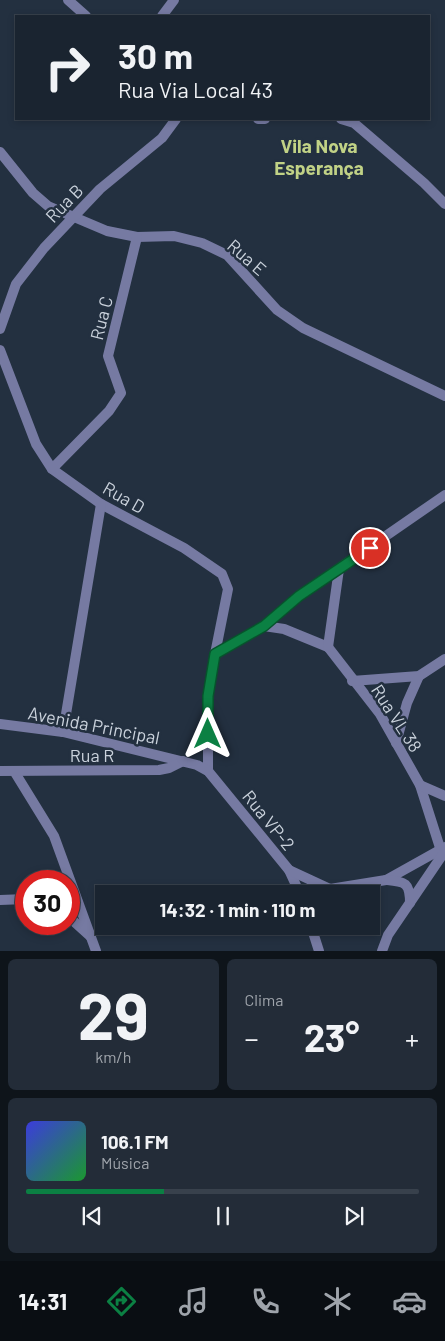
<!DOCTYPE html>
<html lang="pt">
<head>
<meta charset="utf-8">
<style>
  body { margin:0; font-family:Barlow,sans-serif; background:#232c38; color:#f1f3f6; height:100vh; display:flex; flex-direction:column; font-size:19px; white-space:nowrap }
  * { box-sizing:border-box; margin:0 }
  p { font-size:16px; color:#9fa4ab }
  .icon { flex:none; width:28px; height:28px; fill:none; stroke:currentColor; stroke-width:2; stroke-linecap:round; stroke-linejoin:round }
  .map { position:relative; height:951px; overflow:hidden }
  .drawer { display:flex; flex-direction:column; gap:8px; padding:8px; background:#0e141a; flex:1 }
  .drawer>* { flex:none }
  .hud { position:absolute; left:15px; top:15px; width:415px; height:105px; border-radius:0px; box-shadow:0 2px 8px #0003,0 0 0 1px #38414c; background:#1a2430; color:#f1f3f6; overflow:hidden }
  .speed { position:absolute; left:15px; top:870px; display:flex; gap:10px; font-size:25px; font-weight:700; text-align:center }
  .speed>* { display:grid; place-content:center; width:65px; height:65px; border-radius:50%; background:#1a2430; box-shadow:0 2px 8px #0003,0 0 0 1px #38414c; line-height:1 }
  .speed .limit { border:8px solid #d22; background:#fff; color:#111 }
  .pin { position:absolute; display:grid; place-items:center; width:42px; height:42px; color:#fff; margin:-21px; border:2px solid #fff; border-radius:50%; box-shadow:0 1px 5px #0007 }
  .me { position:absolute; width:55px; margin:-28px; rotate:0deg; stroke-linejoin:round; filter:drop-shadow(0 0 4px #0008) }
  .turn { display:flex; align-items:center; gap:18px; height:105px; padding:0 20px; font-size:22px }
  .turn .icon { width:65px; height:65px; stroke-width:2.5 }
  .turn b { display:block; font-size:35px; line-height:42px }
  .big { font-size:38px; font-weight:700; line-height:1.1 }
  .drawer .card { flex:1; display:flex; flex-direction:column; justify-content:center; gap:8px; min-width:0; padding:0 18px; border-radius:8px; background:#232c38 }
  .drawer .dial { align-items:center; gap:0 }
  .dial b { font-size:65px; line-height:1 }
  .song { display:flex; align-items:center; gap:15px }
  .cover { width:60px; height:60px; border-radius:8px; background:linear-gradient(135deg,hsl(240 70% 55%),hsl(130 70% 35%)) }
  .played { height:5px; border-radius:2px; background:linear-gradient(90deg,#0b8043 35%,#38414c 35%) }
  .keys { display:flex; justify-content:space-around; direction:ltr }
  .heat { display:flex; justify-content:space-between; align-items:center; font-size:28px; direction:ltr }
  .drawer .tiles { flex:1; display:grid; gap:8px; grid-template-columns:1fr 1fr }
  .card:last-child { grid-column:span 2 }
  .trip { position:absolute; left:95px; top:885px; width:285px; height:50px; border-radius:0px; background:#1a2430; box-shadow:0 2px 8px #0003,0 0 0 1px #38414c; font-weight:700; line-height:50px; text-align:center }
  .dock { display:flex; height:80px; justify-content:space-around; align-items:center; background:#0a0e13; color:#9fa4ab }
  .dock .icon { width:35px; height:35px }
  .dock .on { color:#0b8043 }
  .dock b { font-size:22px; color:#f1f3f6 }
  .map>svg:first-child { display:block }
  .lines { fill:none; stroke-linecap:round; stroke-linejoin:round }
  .minor { stroke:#767aa2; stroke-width:10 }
  .tertiary { stroke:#767aa2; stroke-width:10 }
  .route-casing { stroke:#07532c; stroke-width:12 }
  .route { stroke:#0b8043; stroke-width:9 }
  .labels { text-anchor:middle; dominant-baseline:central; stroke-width:5; stroke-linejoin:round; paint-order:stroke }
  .street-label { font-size:18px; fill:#cad2dc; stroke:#233040 }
  .neighbourhood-label { font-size:19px; font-weight:bold; fill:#c1d286; stroke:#233040 }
</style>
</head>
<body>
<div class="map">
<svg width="445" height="951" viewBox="0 0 445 951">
  <rect width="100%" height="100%" fill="#233040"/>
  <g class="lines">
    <g class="minor">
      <polyline points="68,0 86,16"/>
      <polyline points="162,16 174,0"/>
      <polyline points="258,119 265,119"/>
      <polyline points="341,119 354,123 424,183 445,204"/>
      <polyline points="0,152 33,193 48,206 107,231 137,237 174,236 202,243 227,255 277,310 303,328 445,396"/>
      <polyline points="0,329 16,284 44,248 100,189 162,138 176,119"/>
      <polyline points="0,350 36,444 52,469 101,504 184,548 222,574 228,589 215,654"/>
      <polyline points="52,469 109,411 121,393 108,356 137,237"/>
      <polyline points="264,626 284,629 328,647"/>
      <polyline points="328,647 380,714 420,785 442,854"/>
      <polyline points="328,647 339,569"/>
      <polyline points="352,681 419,676 445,659"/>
      <polyline points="63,732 101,504"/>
      <polyline points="396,743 407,703 419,676"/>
      <polyline points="14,771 54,836 96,951"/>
      <polyline points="208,771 208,696 215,654 264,626 299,596 445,495"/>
      <polyline points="420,785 445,796"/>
      <polyline points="0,900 26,899"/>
      <polyline points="69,917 90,936"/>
    </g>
    <g class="tertiary">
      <polyline points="0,724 63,732 197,765 208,771 289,870 300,894"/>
      <polyline points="0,771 159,770 169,768 183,761"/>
      <polyline points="289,870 330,889 386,880 445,847"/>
      <path d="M 386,880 C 405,882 410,882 410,903"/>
      <polyline points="311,926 319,951"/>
      <polyline points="382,951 388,935 445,851"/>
    </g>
  </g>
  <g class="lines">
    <g class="route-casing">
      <polyline id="route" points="208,734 208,696 215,654 264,626 299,596 370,548"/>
    </g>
    <use href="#route" class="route"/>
  </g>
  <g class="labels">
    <g class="street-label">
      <text transform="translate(64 203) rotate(-46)">Rua B</text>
      <text transform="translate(247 257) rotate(41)">Rua E</text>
      <text transform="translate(101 318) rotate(-76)">Rua C</text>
      <text transform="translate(124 497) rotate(30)">Rua D</text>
      <text transform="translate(397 718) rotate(57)">Rua VL 38</text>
      <text transform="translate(94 725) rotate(11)">Avenida Principal</text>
      <text x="92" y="755">Rua R</text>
      <text transform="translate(269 820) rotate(51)">Rua VP-2</text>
    </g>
    <g class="neighbourhood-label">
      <text x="319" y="145">Vila Nova<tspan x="319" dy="22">Esperança</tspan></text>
    </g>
  </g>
</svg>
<div class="speed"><div class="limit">30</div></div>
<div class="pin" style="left:370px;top:548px;background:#d93025"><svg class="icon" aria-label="arrive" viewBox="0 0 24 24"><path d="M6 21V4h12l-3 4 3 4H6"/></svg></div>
<svg class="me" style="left:208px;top:734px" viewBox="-20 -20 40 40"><path d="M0-17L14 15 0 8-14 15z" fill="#0b8043" stroke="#fff" stroke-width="4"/></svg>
<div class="trip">14:32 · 1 min · 110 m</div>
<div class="hud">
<div class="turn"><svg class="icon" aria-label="right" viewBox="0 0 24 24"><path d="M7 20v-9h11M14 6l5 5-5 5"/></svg><div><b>30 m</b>Rua Via Local 43</div></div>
</div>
</div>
<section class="drawer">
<div class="tiles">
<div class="card dial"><b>29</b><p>km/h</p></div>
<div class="card"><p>Clima</p>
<div class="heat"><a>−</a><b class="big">23°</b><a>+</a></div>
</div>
<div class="card">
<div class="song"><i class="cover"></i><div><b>106.1 FM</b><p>Música</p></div></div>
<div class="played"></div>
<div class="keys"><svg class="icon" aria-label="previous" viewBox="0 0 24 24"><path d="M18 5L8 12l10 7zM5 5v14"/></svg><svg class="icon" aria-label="pause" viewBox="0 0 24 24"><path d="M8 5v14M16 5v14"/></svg><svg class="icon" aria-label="next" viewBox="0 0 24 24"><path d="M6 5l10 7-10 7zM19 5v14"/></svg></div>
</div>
</div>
</section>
<nav class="dock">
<b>14:31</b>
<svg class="icon on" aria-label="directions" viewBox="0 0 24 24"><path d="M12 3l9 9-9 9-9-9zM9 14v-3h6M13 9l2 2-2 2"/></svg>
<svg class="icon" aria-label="music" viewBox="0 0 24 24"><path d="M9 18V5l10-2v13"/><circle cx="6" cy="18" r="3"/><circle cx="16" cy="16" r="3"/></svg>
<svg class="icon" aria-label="phone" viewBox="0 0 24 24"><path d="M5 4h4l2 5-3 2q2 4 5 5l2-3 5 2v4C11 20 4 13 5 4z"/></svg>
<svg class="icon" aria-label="climate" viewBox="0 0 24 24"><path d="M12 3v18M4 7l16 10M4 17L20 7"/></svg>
<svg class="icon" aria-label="car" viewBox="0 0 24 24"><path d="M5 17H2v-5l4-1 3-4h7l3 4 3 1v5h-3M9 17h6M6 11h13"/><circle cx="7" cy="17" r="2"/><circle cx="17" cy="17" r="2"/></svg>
</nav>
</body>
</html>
